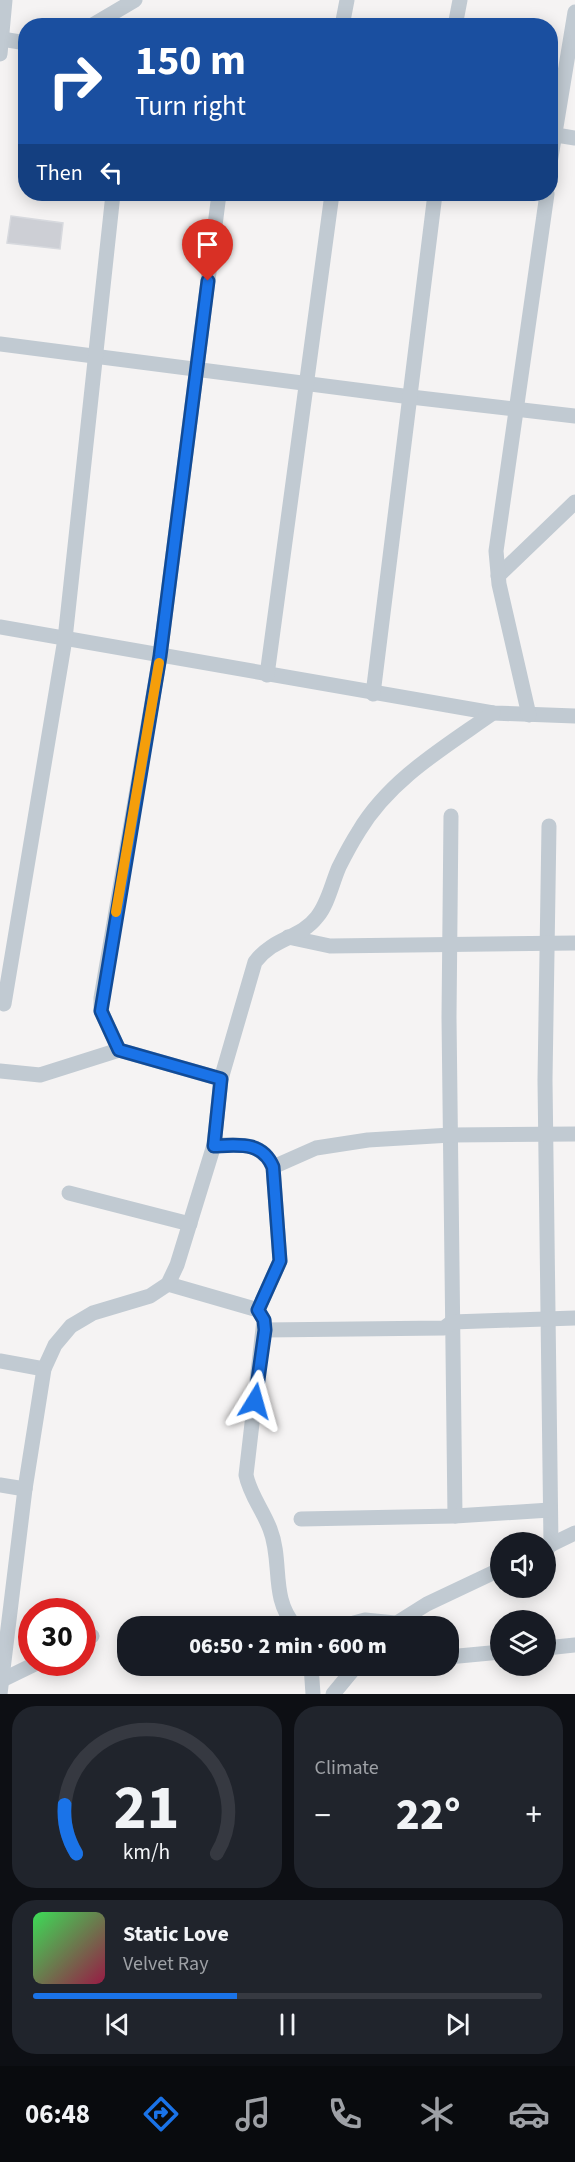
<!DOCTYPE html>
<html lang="en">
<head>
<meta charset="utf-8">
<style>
  body { margin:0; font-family:"Source Sans 3",sans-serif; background:#20242c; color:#f1f3f6; height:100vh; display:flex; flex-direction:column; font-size:22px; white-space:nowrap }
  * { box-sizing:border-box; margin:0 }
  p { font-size:20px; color:#9ea1a6 }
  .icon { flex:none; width:33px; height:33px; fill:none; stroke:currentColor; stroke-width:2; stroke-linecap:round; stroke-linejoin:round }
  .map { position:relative; height:1694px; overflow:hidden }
  .side { display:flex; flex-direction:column; gap:12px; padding:12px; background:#0d0f14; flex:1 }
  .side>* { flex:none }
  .hud { position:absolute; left:18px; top:18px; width:540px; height:183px; border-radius:24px; box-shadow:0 3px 15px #0003; background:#1a4fa0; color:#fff; overflow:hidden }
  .tools { position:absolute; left:490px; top:1532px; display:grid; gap:12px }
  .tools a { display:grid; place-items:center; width:66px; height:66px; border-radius:50%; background:#171b24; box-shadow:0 3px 15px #0003; font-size:30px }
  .speed { position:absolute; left:18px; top:1598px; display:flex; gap:12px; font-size:30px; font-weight:700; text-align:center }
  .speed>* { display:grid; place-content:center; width:78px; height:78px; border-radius:50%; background:#171b24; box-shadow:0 3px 15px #0003; line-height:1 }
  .speed .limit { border:9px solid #d22; background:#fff; color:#111 }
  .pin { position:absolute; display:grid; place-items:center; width:51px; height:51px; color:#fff; margin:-62px -26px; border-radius:50% 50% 50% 0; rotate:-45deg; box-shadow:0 0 6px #0007 }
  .pin .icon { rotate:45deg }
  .me { position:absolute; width:66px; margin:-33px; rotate:8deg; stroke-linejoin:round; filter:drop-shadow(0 0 4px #0008) }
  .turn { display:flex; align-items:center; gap:21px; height:126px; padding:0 18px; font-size:27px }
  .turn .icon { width:78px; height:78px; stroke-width:2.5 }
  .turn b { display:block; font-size:42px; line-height:51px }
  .then { display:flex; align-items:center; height:57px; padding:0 18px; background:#0003; gap:12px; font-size:22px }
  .big { font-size:45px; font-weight:800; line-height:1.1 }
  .side .tile { flex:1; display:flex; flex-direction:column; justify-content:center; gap:9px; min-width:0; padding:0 21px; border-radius:24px; background:#20242c }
  .side .dial { align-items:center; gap:0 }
  .dial svg { height:156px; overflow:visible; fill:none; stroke:#363941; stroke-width:7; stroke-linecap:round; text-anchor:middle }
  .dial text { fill:#f1f3f6; stroke:none }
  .song { display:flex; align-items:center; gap:18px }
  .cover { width:72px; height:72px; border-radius:9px; background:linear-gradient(135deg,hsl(130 70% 55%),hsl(340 70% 35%)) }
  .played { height:6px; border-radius:3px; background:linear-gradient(90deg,#1a73e8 40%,#363941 40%) }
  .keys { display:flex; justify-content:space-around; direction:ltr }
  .heat { display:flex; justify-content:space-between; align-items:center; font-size:33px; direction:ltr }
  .side .tiles { flex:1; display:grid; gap:12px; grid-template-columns:1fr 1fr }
  .tile:last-child { grid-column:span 2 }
  .trip { position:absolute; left:117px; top:1616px; width:342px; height:60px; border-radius:24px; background:#171b24; box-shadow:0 3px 15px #0003; font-weight:800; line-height:60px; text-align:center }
  .tabs { display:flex; height:96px; justify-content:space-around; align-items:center; background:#090b0e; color:#9ea1a6 }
  .tabs .icon { width:42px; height:42px }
  .tabs .selected { color:#1a73e8 }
  .tabs b { font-size:27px; color:#f1f3f6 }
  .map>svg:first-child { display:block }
  .building { fill:#cdcfd5; stroke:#d7d9de; stroke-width:1.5 }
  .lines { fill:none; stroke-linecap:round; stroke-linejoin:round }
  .street { stroke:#c1cad2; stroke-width:15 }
  .route-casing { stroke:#114b97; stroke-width:15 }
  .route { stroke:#1a73e8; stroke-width:10 }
  .slow { stroke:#f59e0b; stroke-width:10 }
</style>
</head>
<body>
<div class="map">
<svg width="575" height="1694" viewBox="0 0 575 1694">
  <rect width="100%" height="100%" fill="#f5f3f3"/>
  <polygon class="building" points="11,216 63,223 60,249 7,243"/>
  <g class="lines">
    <g class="street">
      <polyline points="91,26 135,0"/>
      <polyline points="342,26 347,0"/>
      <polyline points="455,26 460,0"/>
      <polyline points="2,39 26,43"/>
      <polyline points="0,54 5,0"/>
      <polyline points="550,134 575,138"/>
      <polyline points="550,163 575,12"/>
      <polyline points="0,344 411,397 575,416"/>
      <polyline points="498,576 575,502"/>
      <polyline points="0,627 493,713 575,716"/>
      <polyline points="267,675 332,194"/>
      <polyline points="373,694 435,194"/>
      <polyline points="529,715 499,584 496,551 547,194"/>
      <polyline points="451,816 449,1017 455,1516"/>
      <polyline points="549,826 545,1080 551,1545"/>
      <polyline points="288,937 330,946 575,943"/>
      <polyline points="4,1004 65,639 113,194"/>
      <polyline points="119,1050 101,1011 101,998 160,656 219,194"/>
      <polyline points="0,1071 40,1075 119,1050 221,1079"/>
      <path d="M 214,1145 C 239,1145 262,1141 273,1167 L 280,1261 L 258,1310"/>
      <polyline points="273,1167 316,1148 368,1140 451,1135 575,1134"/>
      <polyline points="69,1193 190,1224"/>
      <path d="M 168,1284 L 258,1310 L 264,1320 L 246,1475 C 250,1495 263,1510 270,1529 C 283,1562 270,1598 295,1626"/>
      <polyline points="265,1330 444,1328 452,1322 575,1318"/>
      <polyline points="0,1361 44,1369"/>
      <polyline points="0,1485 25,1489"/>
      <polyline points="301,1519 455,1516 550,1510"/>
      <polyline points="546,1547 575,1533"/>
      <polyline points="343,1626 365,1620 395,1623"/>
      <polyline points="392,1626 427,1604 501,1569"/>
      <polyline points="82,1641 92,1636"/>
      <polyline points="546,1648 575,1645"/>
      <polyline points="448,1657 501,1652"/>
      <polyline points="311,1665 313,1694"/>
      <polyline points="0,1681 39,1662"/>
      <path d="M 0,1694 L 25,1489 L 44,1369 L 55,1345 L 71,1326 L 93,1313 L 150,1296 L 168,1284 L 177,1265 L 214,1145 L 221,1079 L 255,962 C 275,936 299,940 317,917 C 328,904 332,883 339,867 C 345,855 352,842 359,831 C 390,779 445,747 493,713"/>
      <polyline points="333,1694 357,1665"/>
    </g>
  </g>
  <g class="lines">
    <g class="route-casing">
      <path id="route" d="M 208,281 L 160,656 L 101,1011 L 119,1050 L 221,1079 L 214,1146 C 239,1145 262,1141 273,1167 L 280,1261 L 258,1310 L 264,1320 L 265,1330 L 255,1401"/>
    </g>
    <use href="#route" class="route"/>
    <polyline class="slow" points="116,912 159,663"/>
  </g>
</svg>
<div class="tools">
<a><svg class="icon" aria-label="sound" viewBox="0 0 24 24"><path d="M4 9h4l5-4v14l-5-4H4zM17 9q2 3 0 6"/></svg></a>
<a><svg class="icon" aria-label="layers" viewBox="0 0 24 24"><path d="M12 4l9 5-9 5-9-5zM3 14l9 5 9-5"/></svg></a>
</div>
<div class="speed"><div class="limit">30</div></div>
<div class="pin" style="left:208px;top:281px;background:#d93025"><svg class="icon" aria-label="arrive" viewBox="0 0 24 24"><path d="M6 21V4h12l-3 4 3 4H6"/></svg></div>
<svg class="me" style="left:255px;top:1401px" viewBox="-20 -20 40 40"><path d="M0-17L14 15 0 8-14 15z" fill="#1a73e8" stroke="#fff" stroke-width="4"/></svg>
<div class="trip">06:50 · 2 min · 600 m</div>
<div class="hud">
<div class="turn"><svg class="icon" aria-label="right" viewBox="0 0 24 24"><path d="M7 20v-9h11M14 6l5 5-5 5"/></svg><div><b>150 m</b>Turn right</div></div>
<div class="then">Then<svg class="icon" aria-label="left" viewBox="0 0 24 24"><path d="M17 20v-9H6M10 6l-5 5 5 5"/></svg></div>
</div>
</div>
<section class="side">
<div class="tiles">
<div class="tile dial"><svg viewBox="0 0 100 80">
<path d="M14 69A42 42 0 1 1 86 69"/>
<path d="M14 69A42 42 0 0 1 8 44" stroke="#1a73e8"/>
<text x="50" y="56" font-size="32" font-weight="700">21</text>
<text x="50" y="72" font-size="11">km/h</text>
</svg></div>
<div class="tile"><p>Climate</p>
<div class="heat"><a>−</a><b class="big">22°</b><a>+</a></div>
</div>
<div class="tile">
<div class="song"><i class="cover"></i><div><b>Static Love</b><p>Velvet Ray</p></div></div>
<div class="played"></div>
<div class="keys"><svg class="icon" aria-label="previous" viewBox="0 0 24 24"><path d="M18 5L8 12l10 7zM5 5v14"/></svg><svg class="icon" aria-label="pause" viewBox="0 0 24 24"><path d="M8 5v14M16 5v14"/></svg><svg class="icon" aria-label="next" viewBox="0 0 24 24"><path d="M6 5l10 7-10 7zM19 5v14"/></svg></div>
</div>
</div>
</section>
<nav class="tabs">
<b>06:48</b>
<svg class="icon selected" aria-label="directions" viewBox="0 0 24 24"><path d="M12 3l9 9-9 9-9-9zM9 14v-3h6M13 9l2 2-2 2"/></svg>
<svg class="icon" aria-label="music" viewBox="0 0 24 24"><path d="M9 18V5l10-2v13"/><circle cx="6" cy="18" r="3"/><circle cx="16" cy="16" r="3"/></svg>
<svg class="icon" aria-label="phone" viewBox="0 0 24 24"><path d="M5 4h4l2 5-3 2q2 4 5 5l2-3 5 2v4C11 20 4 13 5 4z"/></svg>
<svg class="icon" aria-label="climate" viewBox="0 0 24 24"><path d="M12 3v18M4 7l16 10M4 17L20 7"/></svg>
<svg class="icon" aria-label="car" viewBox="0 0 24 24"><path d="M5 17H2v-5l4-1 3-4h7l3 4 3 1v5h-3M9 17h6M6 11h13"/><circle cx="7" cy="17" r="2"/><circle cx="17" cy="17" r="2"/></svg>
</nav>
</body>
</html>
